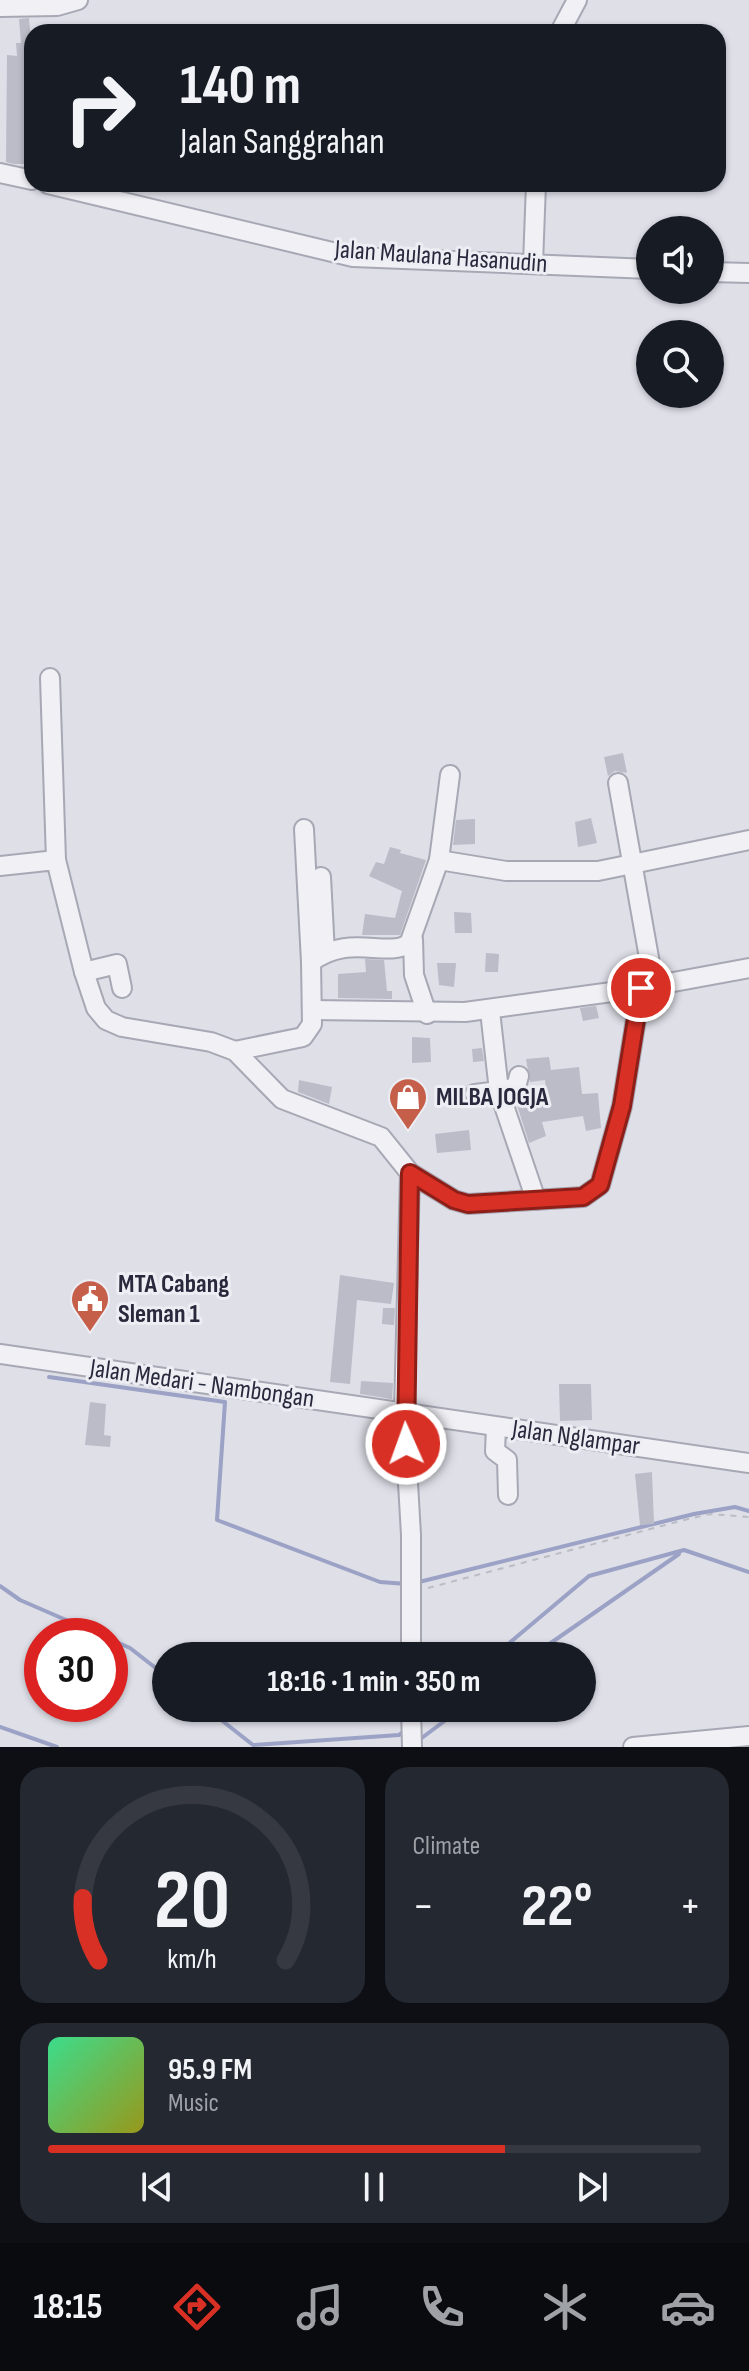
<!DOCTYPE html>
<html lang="en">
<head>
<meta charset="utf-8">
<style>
  body { margin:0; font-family:"Sofia Sans Condensed",sans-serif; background:#242831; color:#f1f3f6; height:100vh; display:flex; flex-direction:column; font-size:30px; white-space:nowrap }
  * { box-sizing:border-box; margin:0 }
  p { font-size:26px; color:#9ea1a6 }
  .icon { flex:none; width:44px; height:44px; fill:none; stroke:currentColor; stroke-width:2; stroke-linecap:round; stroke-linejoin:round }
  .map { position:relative; height:1747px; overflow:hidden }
  .side { display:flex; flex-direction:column; gap:20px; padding:20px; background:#0d0f14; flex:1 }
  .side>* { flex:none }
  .top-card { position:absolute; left:24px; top:24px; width:702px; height:168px; border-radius:24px; box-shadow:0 2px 6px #0004; background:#171b24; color:#f1f3f6; overflow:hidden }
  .buttons { position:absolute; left:636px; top:216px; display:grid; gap:16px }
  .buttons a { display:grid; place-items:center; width:88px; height:88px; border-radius:50%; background:#171b24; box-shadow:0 2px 6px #0004; font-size:40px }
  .speed { position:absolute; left:24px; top:1618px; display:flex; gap:16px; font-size:40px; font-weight:700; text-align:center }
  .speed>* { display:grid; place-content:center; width:104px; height:104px; border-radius:50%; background:#171b24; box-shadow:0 2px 6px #0004; line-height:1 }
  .speed .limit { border:12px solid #d22; background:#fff; color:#111 }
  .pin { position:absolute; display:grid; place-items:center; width:68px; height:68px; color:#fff; margin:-34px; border:4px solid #fff; border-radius:50%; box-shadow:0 2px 8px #0007 }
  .me { position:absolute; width:88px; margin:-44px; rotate:358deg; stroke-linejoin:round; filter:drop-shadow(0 0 6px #0008) }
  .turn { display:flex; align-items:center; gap:28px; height:168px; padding:0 24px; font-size:36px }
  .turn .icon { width:104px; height:104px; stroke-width:2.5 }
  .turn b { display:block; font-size:56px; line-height:68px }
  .big { font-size:60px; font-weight:700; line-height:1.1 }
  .side .card { flex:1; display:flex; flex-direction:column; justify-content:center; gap:12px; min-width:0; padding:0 28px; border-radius:24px; background:#242831 }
  .side .dial { align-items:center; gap:0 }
  .dial svg { height:208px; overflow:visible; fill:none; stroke:#363941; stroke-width:7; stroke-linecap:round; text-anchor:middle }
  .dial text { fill:#f1f3f6; stroke:none }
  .song { display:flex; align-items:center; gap:24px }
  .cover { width:96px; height:96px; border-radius:12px; background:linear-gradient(135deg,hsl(150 70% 55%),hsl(60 70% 35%)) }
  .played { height:8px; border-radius:4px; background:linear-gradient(90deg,#d93025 70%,#363941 70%) }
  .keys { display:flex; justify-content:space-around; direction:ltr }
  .heat { display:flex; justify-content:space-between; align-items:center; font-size:44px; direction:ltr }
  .side .tiles { flex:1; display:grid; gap:20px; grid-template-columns:1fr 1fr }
  .card:last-child { grid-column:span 2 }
  .trip { position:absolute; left:152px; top:1642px; width:444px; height:80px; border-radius:40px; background:#171b24; box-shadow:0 2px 6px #0004; font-weight:700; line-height:80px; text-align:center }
  .menu { display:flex; height:128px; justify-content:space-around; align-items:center; background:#090b0e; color:#9ea1a6 }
  .menu .icon { width:56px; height:56px }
  .menu .current { color:#d93025 }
  .menu b { font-size:36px; color:#f1f3f6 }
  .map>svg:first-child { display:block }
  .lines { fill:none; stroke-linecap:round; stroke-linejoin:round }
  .stream { stroke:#9ba2c5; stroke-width:4 }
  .building { fill:#bcbcc9 }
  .minor-casing { stroke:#a7a8b4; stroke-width:22 }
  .path { stroke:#bcbcc5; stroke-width:2; stroke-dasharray:6 6; stroke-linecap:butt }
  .minor { stroke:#f0f0f5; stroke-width:18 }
  .route-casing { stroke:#8d1f18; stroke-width:20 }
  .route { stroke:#d93025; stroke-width:14 }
  .labels { text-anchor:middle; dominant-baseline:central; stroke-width:6; stroke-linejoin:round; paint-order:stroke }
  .street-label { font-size:26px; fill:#28293c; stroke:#edeef4 }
  .poi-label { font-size:26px; font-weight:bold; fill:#28293c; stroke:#edeef4; text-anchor:start }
</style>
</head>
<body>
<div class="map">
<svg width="749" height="1747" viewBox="0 0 749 1747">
  <rect width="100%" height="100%" fill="#dedfe7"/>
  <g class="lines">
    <g class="stream">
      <polyline points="49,1377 225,1402 217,1520 380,1582 407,1584"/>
      <polyline points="419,1582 694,1514 735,1507 749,1511"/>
      <polyline points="0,1586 20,1600 103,1636"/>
      <polyline points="110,1639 130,1648 166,1676"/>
      <polyline points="494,1656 589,1576 684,1550 749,1572"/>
      <polyline points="532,1656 679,1554"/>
      <polyline points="206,1708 253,1745 399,1735 406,1730"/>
      <polyline points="418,1719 432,1708"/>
      <polyline points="0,1727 57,1747"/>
      <polyline points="419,1740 462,1708"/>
    </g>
  </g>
  <g class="building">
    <polygon points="29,18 32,54 31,64 28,64 27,164 14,164 6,162 7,55 17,56 16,43 21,43 19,19"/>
    <polygon points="623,753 627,773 615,771 608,776 604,757"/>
    <polygon points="591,818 597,843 578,847 575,822"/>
    <polygon points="475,819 475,844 453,845 456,820"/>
    <polygon points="390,847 401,850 400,853 426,860 400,935 362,935 365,914 395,918 402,891 369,876 376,862 384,864"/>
    <polygon points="454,912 471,913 472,933 455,933"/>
    <polygon points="486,953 499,954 498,972 485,972"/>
    <polygon points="365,959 384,960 387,991 392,991 392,999 338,998 338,974 366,972"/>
    <polygon points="437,963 456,963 454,987 439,985"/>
    <polygon points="596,1006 599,1018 583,1021 580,1008"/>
    <polygon points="412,1037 430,1038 431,1062 412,1063"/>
    <polygon points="482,1048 484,1061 473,1062 472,1049"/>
    <polygon points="549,1057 551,1070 579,1067 582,1094 598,1093 601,1128 586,1131 583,1116 542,1122 546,1136 529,1143 517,1105 547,1103 545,1080 530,1082 526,1059"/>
    <polygon points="299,1080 332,1087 329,1104 298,1092"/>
    <polygon points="469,1130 471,1150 437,1153 435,1134"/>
    <polygon points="340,1275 394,1283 391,1304 357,1300 350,1384 330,1382"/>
    <polygon points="383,1308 395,1308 394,1325 382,1324"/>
    <polygon points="361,1381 393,1383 392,1399 360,1394"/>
    <polygon points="559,1384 591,1384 592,1420 560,1421"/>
    <polygon points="90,1402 106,1404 104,1435 111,1436 110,1447 85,1445"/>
    <polygon points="652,1472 654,1524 640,1525 635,1474"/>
  </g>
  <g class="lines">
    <g class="minor-casing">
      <g id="minor">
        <polyline points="0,7 57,6 78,0"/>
        <polyline points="560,32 577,0"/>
        <polyline points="0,173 32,180"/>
        <polyline points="48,184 353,257 650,269"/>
        <polyline points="533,264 536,184"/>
        <polyline points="710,272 749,273"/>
        <polyline points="50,678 56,860"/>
        <polyline points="618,783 654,986"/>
        <polyline points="304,829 311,962"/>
        <polyline points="439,860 450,775"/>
        <polyline points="0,866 56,860 84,972 96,1008 106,1020 122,1027 211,1042 235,1051 282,1099 381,1137 410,1173"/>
        <polyline points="321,877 325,953"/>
        <polyline points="413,939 414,975 427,1014"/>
        <polyline points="84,972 117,964 122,988"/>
        <polyline points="312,1010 465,1012 641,988"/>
        <polyline points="490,1011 499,1091 516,1087 519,1076"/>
        <path d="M 235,1051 L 303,1037 L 312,1024 L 311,962 C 350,933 384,958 409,944 L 439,860 L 506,871 L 598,871 L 749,840"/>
        <polyline points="475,1094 499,1091 536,1200"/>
        <polyline points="0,1354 749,1463"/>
        <polyline points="496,1427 495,1451 507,1460 508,1495"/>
        <polyline points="411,1656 411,1535 404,1413 410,1173 454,1200 468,1204 583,1197 600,1185 622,1106 641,988 749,968"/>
        <polyline points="411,1708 412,1747"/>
        <polyline points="633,1747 749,1736"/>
      </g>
    </g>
    <polyline class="path" points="428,1588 688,1519 710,1514 749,1517"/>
    <use href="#minor" class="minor"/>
  </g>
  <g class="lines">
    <g class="route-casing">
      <polyline id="route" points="406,1444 410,1173 454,1200 468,1204 583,1197 600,1185 622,1106 641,988"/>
    </g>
    <use href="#route" class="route"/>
  </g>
  <defs>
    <g id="shop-pin" transform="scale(2)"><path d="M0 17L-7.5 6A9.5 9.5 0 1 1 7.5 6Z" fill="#c55f4a" stroke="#edeef4"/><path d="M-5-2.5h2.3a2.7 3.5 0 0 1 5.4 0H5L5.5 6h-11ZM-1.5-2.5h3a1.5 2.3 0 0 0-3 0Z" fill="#fff"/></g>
    <g id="civic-pin" transform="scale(2)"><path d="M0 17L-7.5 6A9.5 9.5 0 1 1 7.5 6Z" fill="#c55f4a" stroke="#edeef4"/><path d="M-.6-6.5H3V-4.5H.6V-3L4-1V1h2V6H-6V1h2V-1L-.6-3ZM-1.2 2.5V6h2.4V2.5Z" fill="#fff"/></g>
  </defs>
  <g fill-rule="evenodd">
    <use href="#shop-pin" x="408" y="1097"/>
    <use href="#civic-pin" x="90" y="1299"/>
  </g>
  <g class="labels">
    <g class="street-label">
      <text transform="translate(441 257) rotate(4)">Jalan Maulana Hasanudin</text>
      <text transform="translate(202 1384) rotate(8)">Jalan Medari - Nambongan</text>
      <text transform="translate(576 1438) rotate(8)">Jalan Nglampar</text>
    </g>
    <g class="poi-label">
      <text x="436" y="1097">MILBA JOGJA</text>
      <text x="118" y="1284">MTA Cabang<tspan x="118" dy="30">Sleman 1</tspan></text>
    </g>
  </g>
</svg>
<div class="buttons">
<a><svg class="icon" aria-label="sound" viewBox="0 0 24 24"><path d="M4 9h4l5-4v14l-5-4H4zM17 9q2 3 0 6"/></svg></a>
<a><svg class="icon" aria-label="search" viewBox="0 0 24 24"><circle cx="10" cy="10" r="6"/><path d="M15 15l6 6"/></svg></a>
</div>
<div class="speed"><div class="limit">30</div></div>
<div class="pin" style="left:641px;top:988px;background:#d93025"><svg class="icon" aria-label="arrive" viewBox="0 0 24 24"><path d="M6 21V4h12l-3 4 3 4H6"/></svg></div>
<svg class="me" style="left:406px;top:1444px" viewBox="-20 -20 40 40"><circle r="17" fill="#d93025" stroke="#fff" stroke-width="3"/><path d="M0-11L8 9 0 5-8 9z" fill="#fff"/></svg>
<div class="trip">18:16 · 1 min · 350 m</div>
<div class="top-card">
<div class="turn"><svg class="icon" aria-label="right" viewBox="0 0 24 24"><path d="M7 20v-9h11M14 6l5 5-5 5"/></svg><div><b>140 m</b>Jalan Sanggrahan</div></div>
</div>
</div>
<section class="side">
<div class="tiles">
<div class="card dial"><svg viewBox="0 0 100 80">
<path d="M14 69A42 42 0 1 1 86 69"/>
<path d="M14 69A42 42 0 0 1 8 45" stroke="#d93025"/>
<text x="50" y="56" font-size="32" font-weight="700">20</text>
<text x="50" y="72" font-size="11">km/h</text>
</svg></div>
<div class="card"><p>Climate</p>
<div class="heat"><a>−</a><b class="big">22°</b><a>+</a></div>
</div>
<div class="card">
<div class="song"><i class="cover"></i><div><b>95.9 FM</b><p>Music</p></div></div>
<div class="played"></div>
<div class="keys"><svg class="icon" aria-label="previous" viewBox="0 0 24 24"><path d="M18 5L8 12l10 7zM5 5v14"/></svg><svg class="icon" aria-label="pause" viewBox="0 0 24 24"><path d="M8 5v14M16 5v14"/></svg><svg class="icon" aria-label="next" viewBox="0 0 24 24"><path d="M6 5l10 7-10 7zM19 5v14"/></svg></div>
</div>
</div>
</section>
<nav class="menu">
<b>18:15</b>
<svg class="icon current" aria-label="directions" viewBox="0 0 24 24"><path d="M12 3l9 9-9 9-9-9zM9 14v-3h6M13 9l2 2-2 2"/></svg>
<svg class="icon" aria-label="music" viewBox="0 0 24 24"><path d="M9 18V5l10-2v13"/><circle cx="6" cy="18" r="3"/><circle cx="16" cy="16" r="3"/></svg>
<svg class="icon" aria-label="phone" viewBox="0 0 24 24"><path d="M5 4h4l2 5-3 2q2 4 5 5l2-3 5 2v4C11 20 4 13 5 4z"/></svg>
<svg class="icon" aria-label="climate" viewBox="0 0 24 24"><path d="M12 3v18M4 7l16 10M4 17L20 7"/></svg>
<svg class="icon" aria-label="car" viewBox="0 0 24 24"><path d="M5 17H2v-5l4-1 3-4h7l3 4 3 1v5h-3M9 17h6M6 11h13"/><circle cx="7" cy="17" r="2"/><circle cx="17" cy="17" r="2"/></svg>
</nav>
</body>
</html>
